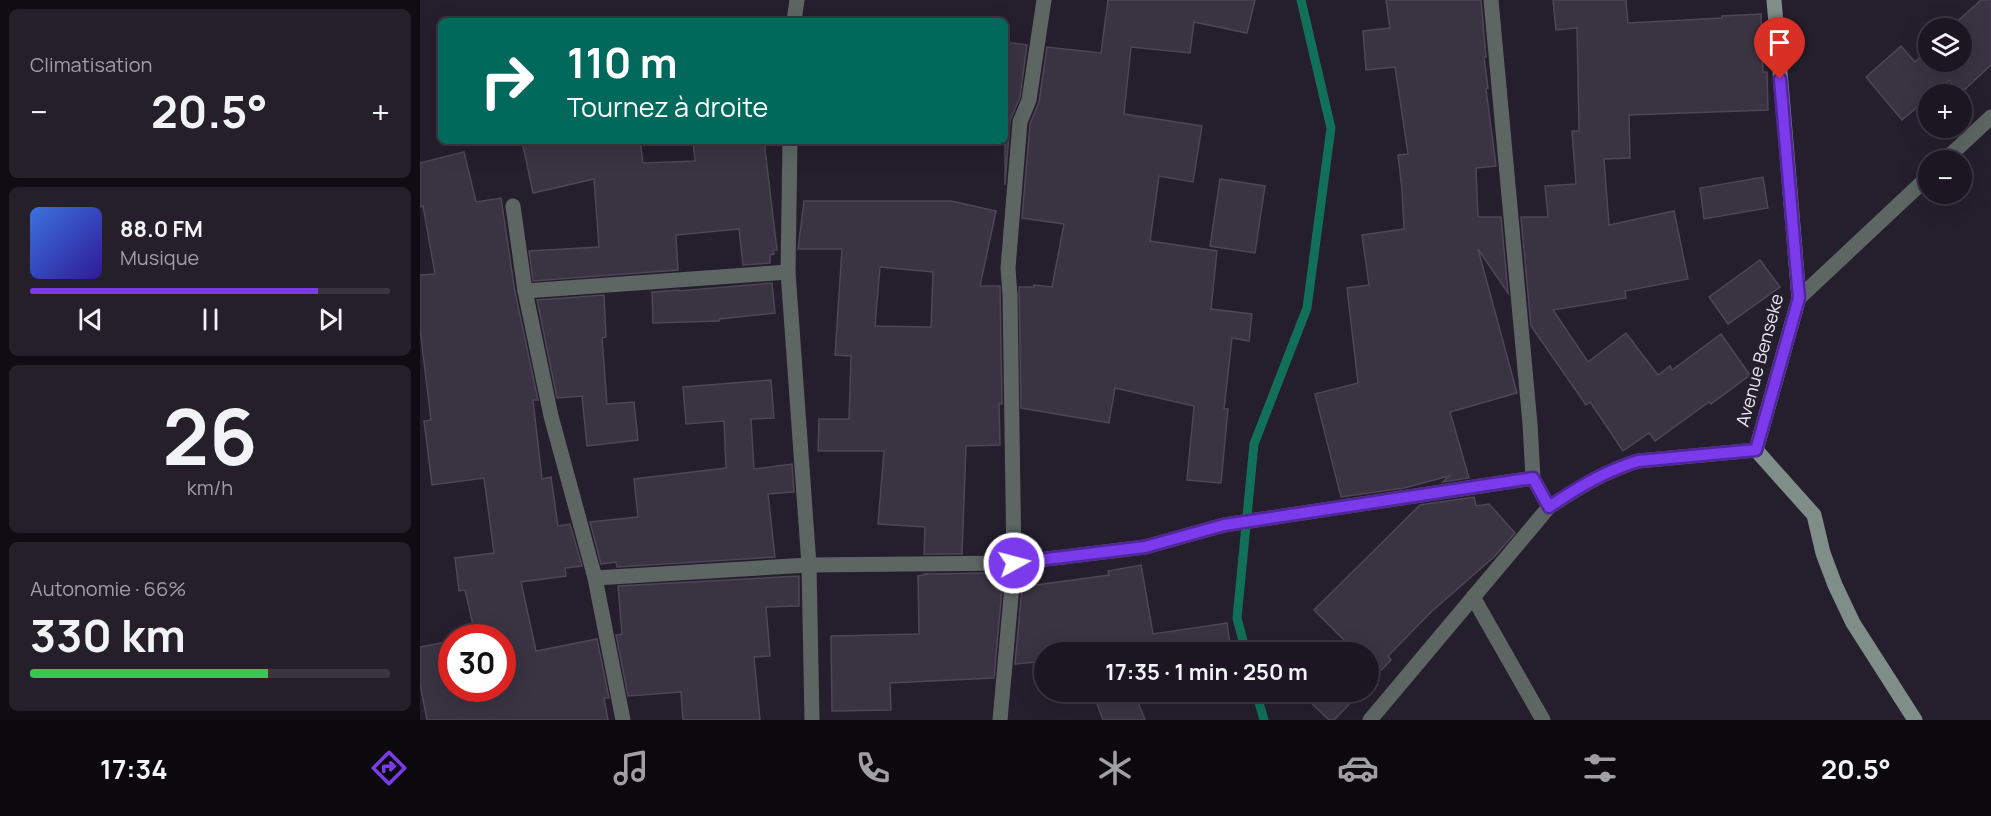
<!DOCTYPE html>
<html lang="fr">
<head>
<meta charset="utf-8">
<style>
  body { margin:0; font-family:Manrope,sans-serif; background:#251f2a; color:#f1f3f6; height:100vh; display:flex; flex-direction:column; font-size:22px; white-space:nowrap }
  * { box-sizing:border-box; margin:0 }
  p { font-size:20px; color:#a09fa5 }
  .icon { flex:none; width:33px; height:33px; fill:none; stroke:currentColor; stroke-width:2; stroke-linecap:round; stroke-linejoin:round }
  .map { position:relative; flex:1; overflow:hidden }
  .sheet { display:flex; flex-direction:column; gap:9px; padding:9px; background:#0f0c13; width:420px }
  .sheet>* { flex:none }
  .banner { position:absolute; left:18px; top:18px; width:570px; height:126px; border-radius:9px; box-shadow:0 6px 24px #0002,0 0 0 2px #3a3540; background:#00695c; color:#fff; overflow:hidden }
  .buttons { position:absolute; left:1498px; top:18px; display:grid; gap:12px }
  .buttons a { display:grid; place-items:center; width:54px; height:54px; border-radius:50%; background:#1c1622; box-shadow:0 6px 24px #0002,0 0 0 2px #3a3540; font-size:30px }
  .speed { position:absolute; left:18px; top:624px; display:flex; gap:12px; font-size:30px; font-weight:700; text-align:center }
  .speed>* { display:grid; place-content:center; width:78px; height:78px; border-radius:50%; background:#1c1622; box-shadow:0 6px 24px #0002,0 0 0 2px #3a3540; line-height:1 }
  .speed .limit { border:9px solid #d22; background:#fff; color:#111 }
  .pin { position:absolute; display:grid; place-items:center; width:51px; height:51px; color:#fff; margin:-62px -26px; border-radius:50% 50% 50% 0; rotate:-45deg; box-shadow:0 0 6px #0007 }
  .pin .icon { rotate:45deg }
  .me { position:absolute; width:66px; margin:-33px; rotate:83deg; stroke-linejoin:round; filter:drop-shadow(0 0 4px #0008) }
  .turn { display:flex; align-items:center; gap:21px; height:126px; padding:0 30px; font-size:27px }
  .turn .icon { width:78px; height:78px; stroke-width:2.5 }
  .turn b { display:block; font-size:42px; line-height:51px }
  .big { font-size:45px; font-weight:700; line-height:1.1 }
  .sheet .card { flex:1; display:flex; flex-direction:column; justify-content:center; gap:9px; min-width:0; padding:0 21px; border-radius:9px; background:#251f2a }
  .sheet .dial { align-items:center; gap:0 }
  .dial b { font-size:78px; line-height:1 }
  .song { display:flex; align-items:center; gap:18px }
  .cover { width:72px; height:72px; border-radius:9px; background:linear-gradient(135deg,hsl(220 70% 55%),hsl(250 70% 35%)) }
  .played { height:6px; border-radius:3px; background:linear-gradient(90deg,#7c3aed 80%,#3a3540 80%) }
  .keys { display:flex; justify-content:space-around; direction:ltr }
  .heat { display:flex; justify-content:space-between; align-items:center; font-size:33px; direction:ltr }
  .charge { height:9px; border-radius:4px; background:linear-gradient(90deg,#34c759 66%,#3a3540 0) }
  .trip { position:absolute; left:614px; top:642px; width:345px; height:60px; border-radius:30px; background:#1c1622; box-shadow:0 6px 24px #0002,0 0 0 2px #3a3540; font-weight:700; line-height:60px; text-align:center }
  .dock { display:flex; height:96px; justify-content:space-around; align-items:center; background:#0b090e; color:#a09fa5 }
  .dock .icon { width:42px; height:42px }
  .dock .current { color:#7c3aed }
  .dock b { font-size:27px; color:#f1f3f6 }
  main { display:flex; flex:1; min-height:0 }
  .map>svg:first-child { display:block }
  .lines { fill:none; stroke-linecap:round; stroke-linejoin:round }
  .stream { stroke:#117057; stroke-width:9 }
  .building { fill:#3a3342; stroke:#4e4656; stroke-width:1.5; fill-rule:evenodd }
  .street { stroke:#5d6663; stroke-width:15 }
  .secondary { stroke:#7f8e88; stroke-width:15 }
  .route-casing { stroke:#51269a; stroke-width:15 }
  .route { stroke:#7c3aed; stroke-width:10 }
  .labels { text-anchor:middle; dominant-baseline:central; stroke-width:6; stroke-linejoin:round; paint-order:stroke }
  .street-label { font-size:18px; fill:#ebe6f0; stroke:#251e2d }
</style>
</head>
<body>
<main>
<section class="sheet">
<div class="card"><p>Climatisation</p>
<div class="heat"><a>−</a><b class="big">20.5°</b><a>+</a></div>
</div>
<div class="card">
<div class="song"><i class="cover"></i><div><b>88.0 FM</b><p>Musique</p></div></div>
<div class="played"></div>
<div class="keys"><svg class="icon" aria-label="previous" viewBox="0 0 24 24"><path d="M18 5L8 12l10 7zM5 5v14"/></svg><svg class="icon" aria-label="pause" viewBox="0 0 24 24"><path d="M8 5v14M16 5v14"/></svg><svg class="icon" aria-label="next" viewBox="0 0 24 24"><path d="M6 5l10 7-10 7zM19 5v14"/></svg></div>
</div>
<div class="card dial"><b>26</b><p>km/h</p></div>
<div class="card"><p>Autonomie · 66%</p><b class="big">330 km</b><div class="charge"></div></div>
</section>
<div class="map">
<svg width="1571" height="720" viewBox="0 0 1571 720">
  <rect width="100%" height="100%" fill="#251e2d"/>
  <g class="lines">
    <g class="stream">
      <polyline points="826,652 817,618 834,444 887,308 911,128 881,0"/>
      <polyline points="836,692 844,720"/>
    </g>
  </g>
  <g class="building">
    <polygon points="688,0 835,0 827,33 774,22 770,53 711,47 704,114 782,126 773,182 739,176 730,241 797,251 791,309 832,314 829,341 812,338 804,409 808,409 801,483 767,480 774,406 695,388 689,423 601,408 599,287 614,287 614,285 632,287 644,224 602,218 610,124 619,102 627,47 681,53"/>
    <polygon points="966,0 1061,0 1066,57 1064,57 1068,88 1066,89 1076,166 1056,168 1058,217 1081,217 1088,293 1058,249 1097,393 1030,412 1049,478 1023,482 1029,476 984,488 921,497 895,394 938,383 927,288 949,285 942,235 984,229 982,190 978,155 988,154 975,67 946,70 943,31 970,28"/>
    <polygon points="1133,0 1206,0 1208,23 1302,18 1302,16 1341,14 1343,72 1347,72 1348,110 1209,115 1210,158 1184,159 1189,225 1254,211 1268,279 1205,291 1206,298 1133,310 1168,362 1206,333 1238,375 1250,366 1252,370 1301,334 1330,375 1291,404 1289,402 1235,441 1229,433 1203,451 1170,402 1166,405 1111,326 1101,217 1128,217 1125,186 1156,184 1152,131 1159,131 1157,28 1136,30"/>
    <polygon points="1561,0 1571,0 1571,65 1541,93 1529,80 1512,94 1509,94 1509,97 1482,120 1446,77 1481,46 1495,62 1509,48 1509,62 1542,62 1542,28 1530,28"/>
    <polygon points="585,42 607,45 600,97 590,121 585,185"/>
    <polygon points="102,141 220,141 223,163 275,161 273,141 344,141 357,250 353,250 354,254 350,255 350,263 323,265 319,229 256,235 258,270 113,281 109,251 179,247 174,179 113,193"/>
    <polygon points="44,152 56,202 81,198 95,292 118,400 113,400 122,479 131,477 138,526 150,524 162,566 145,568 146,576 101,582 116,651 177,639 189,698 184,698 188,720 7,720 0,684 0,647 32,641 32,688 82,688 82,638 56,638 45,590 39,591 35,558 74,553 64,478 12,485 4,421 11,420 0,329 0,275 15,274 3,206 0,207 0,163"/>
    <polygon points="1343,177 1348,208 1284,219 1280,188"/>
    <polygon points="800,179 845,186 835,253 790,246"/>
    <path d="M 384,201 L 531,201 L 576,211 L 560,286 L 580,286 L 582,404 L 579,404 L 580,445 L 546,446 L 542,554 L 504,554 L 505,527 L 458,524 L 464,451 L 398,451 L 399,419 L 429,419 L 431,356 L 415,355 L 422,249 L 378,249 ZM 460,267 L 513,272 L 511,327 L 455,326 Z"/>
    <polygon points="1340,260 1360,287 1308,324 1289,297"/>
    <polygon points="352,283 355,313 299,319 299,321 233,323 232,292 259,290 259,291"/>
    <polygon points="184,295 186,337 182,338 187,404 214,402 218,440 167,446 162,396 137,398 117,300"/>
    <polygon points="351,380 354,418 331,419 334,469 372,464 374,492 348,494 355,557 197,567 196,562 181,564 170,522 218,517 214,479 306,468 304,421 266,424 263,387"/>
    <polygon points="1054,497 1056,506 1069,504 1095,533 1075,556 1011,612 968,656 971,660 948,684 948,652 929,652 933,649 894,610 1000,505"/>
    <polygon points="721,565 733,634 807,623 811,652 624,652 624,661 595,664 602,587 689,575 688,571"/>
    <polygon points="576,573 577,590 582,589 574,678 470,683 471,710 412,711 411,636 499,634 498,576 504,575 504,574"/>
    <polygon points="379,576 379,606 346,607 350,656 334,657 340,720 263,720 261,692 208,696 196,635 202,634 198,586"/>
    <polygon points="677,692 714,692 725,720 683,720 673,693"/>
    <polygon points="892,692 941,692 914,720 909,720 886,698"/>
  </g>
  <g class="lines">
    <g class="street">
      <polyline points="1071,0 1110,424 1113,478 1129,507"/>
      <polyline points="374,21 377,0"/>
      <polyline points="370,141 368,272 389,565 392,720"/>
      <polyline points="1525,160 1571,117"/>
      <polyline points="93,206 105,291 131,416 175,578 203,720"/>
      <polyline points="105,291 368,272"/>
      <polyline points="1379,298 1509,176"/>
      <polyline points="175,578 389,565 594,563 725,547 804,525 1113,478"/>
      <polyline points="1053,597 1123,720"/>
      <polyline points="580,720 594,563 590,295 588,268 600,122 609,100 624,0"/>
      <path d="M 950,720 L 1129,507 C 1157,489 1185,471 1218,461 L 1336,450"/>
    </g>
    <polyline class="secondary" points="1354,0 1379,298 1336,450 1394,515 1403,553 1415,585 1433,623 1495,720"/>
  </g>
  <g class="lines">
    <g class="route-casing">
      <path id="route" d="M 594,563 L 725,547 L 804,525 L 1113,478 L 1129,507 C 1157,488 1185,471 1218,461 L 1336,450 L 1379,298 L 1360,79"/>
    </g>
    <use href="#route" class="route"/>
  </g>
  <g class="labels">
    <g class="street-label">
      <text transform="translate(1339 360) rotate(-75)">Avenue Benseke</text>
    </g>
  </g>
</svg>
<div class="buttons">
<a><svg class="icon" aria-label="layers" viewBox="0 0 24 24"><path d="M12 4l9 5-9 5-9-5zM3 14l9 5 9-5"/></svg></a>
<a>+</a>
<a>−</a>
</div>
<div class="speed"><div class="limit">30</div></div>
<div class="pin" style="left:1360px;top:79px;background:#d93025"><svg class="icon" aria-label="arrive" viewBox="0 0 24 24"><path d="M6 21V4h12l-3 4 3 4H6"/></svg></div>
<svg class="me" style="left:594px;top:563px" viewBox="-20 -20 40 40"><circle r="17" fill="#7c3aed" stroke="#fff" stroke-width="3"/><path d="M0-11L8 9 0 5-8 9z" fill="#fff"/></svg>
<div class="trip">17:35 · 1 min · 250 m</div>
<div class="banner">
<div class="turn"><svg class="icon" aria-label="right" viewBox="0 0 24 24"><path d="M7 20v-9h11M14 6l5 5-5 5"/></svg><div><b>110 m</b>Tournez à droite</div></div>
</div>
</div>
</main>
<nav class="dock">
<b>17:34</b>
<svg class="icon current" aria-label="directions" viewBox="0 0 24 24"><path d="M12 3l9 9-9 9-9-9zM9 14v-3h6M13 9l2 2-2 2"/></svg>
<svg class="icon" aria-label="music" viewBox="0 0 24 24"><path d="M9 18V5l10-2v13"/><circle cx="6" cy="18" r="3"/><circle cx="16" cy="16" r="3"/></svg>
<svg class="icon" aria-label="phone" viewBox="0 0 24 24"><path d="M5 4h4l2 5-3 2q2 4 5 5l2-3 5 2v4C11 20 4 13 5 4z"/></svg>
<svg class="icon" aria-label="climate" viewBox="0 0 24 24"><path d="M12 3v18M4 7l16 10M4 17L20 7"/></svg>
<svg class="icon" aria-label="car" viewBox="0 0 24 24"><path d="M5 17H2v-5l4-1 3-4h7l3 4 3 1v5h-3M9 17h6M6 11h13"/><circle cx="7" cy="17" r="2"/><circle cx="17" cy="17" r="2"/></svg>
<svg class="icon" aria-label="filters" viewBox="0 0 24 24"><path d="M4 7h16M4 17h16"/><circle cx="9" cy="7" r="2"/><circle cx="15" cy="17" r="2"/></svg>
<b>20.5°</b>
</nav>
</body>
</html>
